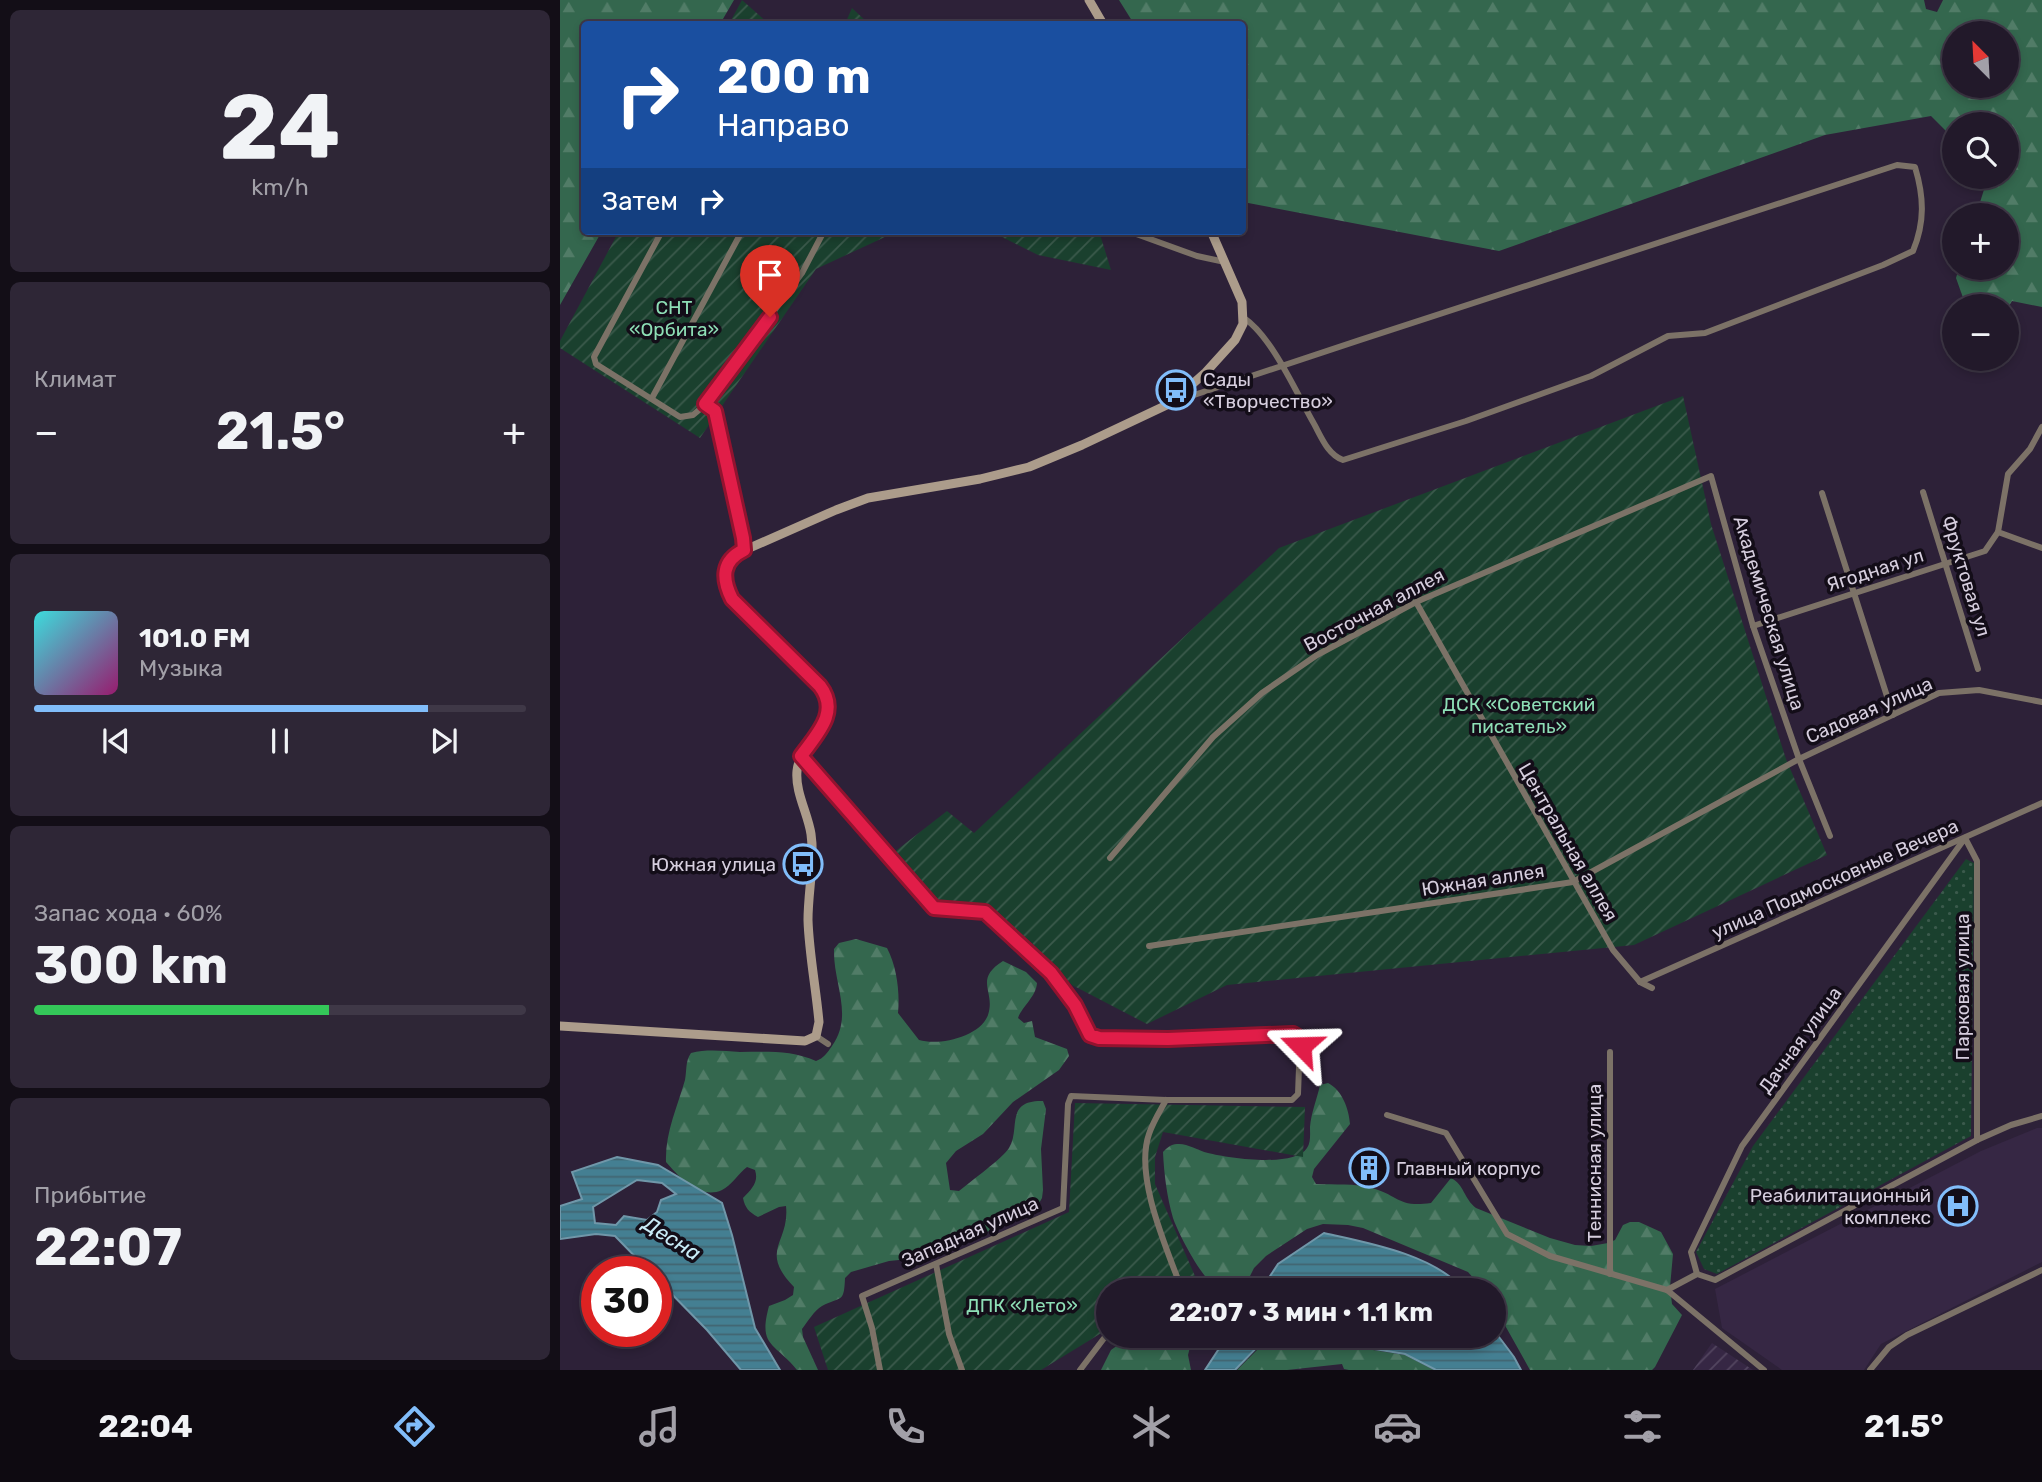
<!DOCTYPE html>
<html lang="ru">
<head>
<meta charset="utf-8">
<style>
  body { margin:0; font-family:Rubik,sans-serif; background:#2e2636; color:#f1f3f6; height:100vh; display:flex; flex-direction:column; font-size:26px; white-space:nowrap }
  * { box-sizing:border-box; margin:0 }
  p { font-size:23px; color:#a2a0a8 }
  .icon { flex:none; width:38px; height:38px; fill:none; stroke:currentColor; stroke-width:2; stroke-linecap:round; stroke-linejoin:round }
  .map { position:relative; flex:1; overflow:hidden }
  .panel { display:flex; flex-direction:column; gap:10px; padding:10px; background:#130e17; width:560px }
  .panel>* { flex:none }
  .guide { position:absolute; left:21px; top:21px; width:665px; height:214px; border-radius:7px; box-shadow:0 4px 10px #0003,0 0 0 2px #3f3847; background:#1a4fa0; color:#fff; overflow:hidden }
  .needle { width:46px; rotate:336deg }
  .buttons { position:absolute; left:1382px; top:21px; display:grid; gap:14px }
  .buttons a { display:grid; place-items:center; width:77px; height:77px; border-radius:50%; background:#22192a; box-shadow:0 4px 10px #0003,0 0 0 2px #3f3847; font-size:35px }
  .speed { position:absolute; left:21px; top:1256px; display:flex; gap:14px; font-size:35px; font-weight:700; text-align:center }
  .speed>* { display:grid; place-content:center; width:91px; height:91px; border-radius:50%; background:#22192a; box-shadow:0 4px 10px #0003,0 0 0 2px #3f3847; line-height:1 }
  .speed .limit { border:10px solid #d22; background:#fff; color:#111 }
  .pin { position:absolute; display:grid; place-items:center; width:60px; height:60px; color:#fff; margin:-72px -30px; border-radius:50% 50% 50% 0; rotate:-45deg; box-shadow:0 0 7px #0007 }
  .pin .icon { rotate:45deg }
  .me { position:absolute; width:77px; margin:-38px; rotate:292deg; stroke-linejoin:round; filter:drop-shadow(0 0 5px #0008) }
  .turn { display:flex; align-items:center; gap:24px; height:147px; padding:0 21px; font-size:32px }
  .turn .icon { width:91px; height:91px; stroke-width:2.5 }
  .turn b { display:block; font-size:49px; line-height:60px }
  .then { display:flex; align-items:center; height:66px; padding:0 21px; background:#0003; gap:14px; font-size:26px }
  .big { font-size:52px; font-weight:700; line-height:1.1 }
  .panel .tile { flex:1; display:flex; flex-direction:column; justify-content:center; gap:10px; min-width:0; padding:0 24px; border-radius:10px; background:#2e2636 }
  .panel .dial { align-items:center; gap:0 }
  .dial b { font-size:91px; line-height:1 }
  .song { display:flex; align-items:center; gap:21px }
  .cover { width:84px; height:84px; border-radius:10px; background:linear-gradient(135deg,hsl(180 70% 55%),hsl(320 70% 35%)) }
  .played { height:7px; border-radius:4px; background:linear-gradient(90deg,#81bdfa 80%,#3f3847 80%) }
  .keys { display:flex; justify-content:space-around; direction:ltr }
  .heat { display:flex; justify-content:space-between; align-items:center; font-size:38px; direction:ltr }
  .charge { height:10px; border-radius:5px; background:linear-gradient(90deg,#34c759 60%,#3f3847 0) }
  .trip { position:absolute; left:536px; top:1278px; width:410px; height:70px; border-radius:35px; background:#22192a; box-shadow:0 4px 10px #0003,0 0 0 2px #3f3847; font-weight:700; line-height:70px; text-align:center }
  .dock { display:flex; height:112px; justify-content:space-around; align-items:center; background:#0e0a11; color:#a2a0a8 }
  .dock .icon { width:49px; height:49px }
  .dock .on { color:#81bdfa }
  .dock b { font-size:32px; color:#f1f3f6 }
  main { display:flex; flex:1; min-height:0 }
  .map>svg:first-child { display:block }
  .industrial { fill:url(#industrial-furrows) }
  .built { fill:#362744 }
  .grass { fill:url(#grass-dots) }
  .forest { fill:url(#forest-firs); fill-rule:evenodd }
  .garden { fill:url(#garden-furrows) }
  .water { fill:url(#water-rules); stroke:#7097a9; stroke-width:2; fill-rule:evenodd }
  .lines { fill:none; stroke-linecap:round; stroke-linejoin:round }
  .street { stroke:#7c7267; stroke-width:6 }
  .secondary { stroke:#ac9c8b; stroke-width:9 }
  .route-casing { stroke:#92132f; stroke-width:18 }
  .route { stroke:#e11d48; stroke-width:12 }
  .labels { text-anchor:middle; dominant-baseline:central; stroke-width:7; stroke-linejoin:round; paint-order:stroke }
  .park-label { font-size:19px; fill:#8edfb6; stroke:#130d18 }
  .poi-label { font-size:19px; fill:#d6cede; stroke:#130d18; text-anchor:start }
  .street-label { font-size:19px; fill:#d6cede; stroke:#130d18 }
  .water-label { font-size:21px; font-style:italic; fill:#c9ebf7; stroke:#130d18 }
</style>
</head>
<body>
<main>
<section class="panel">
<div class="tile dial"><b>24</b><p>km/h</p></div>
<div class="tile"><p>Климат</p>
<div class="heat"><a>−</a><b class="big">21.5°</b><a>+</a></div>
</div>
<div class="tile">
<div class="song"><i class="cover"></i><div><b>101.0 FM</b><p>Музыка</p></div></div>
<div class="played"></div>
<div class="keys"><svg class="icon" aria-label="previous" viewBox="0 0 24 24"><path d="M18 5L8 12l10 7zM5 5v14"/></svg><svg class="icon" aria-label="pause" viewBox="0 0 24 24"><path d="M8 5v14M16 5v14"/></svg><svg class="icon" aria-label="next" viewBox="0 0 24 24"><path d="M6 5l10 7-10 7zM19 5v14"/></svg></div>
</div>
<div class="tile"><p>Запас хода · 60%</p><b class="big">300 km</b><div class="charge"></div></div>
<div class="tile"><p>Прибытие</p><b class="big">22:07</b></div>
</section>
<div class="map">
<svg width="1482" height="1370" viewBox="0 0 1482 1370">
  <defs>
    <pattern id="industrial-furrows" width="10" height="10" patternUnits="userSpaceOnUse" patternTransform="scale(1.75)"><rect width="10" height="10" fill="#362744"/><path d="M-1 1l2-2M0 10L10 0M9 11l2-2" fill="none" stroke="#52455f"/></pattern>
    <pattern id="grass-dots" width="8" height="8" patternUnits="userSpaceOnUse" patternTransform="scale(1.75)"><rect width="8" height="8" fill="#1a402e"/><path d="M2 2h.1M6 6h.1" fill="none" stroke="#3b5a4c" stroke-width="1.8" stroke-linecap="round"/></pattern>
    <pattern id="forest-firs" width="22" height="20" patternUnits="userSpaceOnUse" patternTransform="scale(1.75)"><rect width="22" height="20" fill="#34674e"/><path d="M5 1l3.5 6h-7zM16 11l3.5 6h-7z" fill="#517c67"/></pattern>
    <pattern id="garden-furrows" width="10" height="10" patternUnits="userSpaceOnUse" patternTransform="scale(1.75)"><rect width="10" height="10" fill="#1a402e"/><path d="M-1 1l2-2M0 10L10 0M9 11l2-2" fill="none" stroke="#3b5a4c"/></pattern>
    <pattern id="water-rules" width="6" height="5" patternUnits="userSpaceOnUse" patternTransform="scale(1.75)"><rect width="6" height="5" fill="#447f92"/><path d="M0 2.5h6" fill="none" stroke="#426572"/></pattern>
  </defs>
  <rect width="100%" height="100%" fill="#2d2138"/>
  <polygon class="industrial" points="1152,1343 1193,1370 1133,1370"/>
  <polygon class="built" points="1477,1128 1482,1128 1482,1262 1321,1344 1304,1370 1222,1370 1162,1328 1155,1289 1421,1151"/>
  <polygon class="grass" points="1406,859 1414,863 1411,1136 1157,1274 1144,1269 1136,1252 1193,1146"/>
  <g class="forest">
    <polygon points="0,0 174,0 160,24 24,24 24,231 42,231 0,305"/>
    <path d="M 559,0 L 1364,0 L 1366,9 L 1377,12 L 1383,0 L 1482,0 L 1482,307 L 1452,301 L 1447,309 L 1447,306 L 1406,306 L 1396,278 L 1399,268 L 1447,268 L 1447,215 L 1416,215 L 1428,177 L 1447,177 L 1447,124 L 1395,124 L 1395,140 L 1371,116 L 1265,135 L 939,251 L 683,202 L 682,24 L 574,24 ZM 1447,33 L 1447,86 L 1395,86 L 1395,33 Z"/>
    <path d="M 296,939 L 327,948 C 337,967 340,993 338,1013 L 359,1040 C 379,1046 420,1037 428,1015 C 436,991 413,980 443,961 L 466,972 L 477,983 C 476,997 463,1005 458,1018 L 464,1023 L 472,1021 L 475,1037 L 507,1049 L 509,1056 L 499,1070 L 453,1102 L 423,1134 L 396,1151 L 386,1163 L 390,1190 L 399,1191 C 410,1182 444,1157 449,1148 C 461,1129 444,1100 483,1101 L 486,1109 L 481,1149 L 483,1190 L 482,1198 L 478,1205 L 436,1228 L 369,1257 L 329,1261 L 291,1272 L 285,1278 C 284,1304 281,1296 262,1306 C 254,1311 248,1321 242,1329 L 243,1337 L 258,1370 L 237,1370 C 214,1342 198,1347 209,1306 L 225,1300 L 233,1295 L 234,1287 C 198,1250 230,1243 226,1206 L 219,1207 L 198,1217 C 189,1212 185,1208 183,1198 C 192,1189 199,1182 195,1170 L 187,1167 C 179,1173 171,1186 162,1190 C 140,1200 120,1178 106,1162 C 105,1133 117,1108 125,1080 C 127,1070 125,1062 131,1053 C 147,1049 163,1051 180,1052 C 207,1052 231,1050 256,1061 C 264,1058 267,1053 272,1046 C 294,1015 273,984 274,949 L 279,943 Z"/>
    <path d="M 768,1083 C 782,1090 789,1109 790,1124 L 754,1169 L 752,1177 L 756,1184 C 775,1185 794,1183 812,1188 C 838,1195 838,1208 871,1203 L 891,1178 C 904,1184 904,1199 916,1208 L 990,1238 L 1015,1245 L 1031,1246 L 1048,1243 L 1055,1240 L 1063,1225 L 1070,1222 L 1079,1222 L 1101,1232 L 1113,1254 L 1110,1287 L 1112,1304 L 1122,1315 L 1095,1367 L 1092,1370 L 970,1370 L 933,1304 L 933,1290 L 924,1290 L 908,1272 L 803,1228 L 788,1225 L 763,1224 L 747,1229 L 706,1256 L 694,1268 L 683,1290 C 676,1290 668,1291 661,1290 C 645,1286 618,1233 613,1218 C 607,1197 604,1174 603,1152 C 607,1148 611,1144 617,1144 C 627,1143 637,1150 648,1153 C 668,1158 734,1168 747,1148 C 751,1142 750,1134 750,1127 C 751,1113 757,1099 760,1085 Z"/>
    <polygon points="572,1335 650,1335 645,1341 630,1347 628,1355 631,1370 541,1370 551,1350"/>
    <polygon points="716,1335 845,1355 874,1370 789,1370 784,1369 782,1364 727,1370 677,1370 706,1341"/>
  </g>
  <g class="garden">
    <polygon points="182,0 209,24 169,24"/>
    <polygon points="292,8 309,24 285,24"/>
    <polygon points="59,231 338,231 256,269 140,438 0,348 0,341"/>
    <polygon points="430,231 539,231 551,270 478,255"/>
    <polygon points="1123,396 1151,524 1226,759 1267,855 1074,945 667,985 587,1024 512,985 471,942 433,911 418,905 377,904 333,853 387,811 414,833 719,548"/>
    <polygon points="515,1103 745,1107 743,1157 603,1132 595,1157 595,1184 635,1276 613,1290 548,1290 548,1329 481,1370 268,1370 254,1327 509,1212"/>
  </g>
  <g class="water">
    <path d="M 57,1157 L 98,1165 L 162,1203 L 172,1235 L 195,1328 L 220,1370 L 181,1370 L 147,1330 L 96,1278 L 96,1272 L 90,1272 L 55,1236 L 36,1234 L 0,1239 L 0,1206 L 22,1199 L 12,1172 ZM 77,1180 L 102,1183 L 116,1194 L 101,1200 L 97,1212 L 87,1220 L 64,1216 L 56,1225 L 35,1223 L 33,1207 Z"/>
    <path d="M 764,1233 C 805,1242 877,1255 903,1290 L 701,1290 L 718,1264 Z"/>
    <polygon points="933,1329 954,1357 961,1370 876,1370 845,1354 729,1335 933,1335"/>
    <polygon points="668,1335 713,1335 705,1339 675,1370 645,1370"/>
  </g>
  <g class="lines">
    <g class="street">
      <polyline points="102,231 34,357 36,364 120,417 133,415 145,405 242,273 264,231"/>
      <polyline points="568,231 637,256 665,262"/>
      <polyline points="92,398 182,231"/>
      <path d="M 616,401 C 856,321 1097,243 1337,165 L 1355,167 C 1364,197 1365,222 1353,251 L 1323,265 L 1145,333 L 1108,336 L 1031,376 L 906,421 L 783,460 C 767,454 761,436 753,422 C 736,392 712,337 684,318"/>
      <polyline points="145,405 155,411 183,538 184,550"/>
      <polyline points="1482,427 1470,449 1448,474 1438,532 1482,548"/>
      <polyline points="1363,492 1418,669"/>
      <polyline points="1262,493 1333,715"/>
      <polyline points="856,602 1053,950 1080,982 1092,988"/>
      <polyline points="1193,626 1425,551 1438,532"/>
      <polyline points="241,756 374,908 425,912 491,973 515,1005 530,1035 539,1038 608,1039 733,1034 740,1041 738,1094 732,1100 606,1100 511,1096 508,1104 503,1208 302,1296 312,1328 320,1370"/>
      <polyline points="550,858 653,737 702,693 757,655 856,602 1151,476 1193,626 1239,759 1270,836"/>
      <polyline points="589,946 1013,882 1239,759 1379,693 1419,690 1482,702"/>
      <polyline points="1080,982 1482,803"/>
      <polyline points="256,1036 268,1044"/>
      <path d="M 606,1100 C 600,1111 593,1122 589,1134 C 574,1177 607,1249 622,1290"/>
      <polyline points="827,1115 886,1133 947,1234 990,1256 1107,1290 1204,1370"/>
      <polyline points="376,1264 389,1334 402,1370"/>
      <polyline points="1050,1274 1050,1052"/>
      <polyline points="1137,1274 1131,1252 1182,1146 1405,838 1417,861 1417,1140"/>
      <polyline points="1107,1290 1137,1274 1155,1280 1417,1140 1451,1125 1482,1116"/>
      <polyline points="520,1370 548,1333"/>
      <polyline points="1310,1370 1329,1347 1347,1335 1482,1270"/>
    </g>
    <g class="secondary">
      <polyline points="529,0 543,24"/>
      <path d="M 0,1026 L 245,1041 L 256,1036 L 259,1022 C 256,988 249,953 248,920 C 248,891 255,862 251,834 C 248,814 235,792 237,771 C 240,738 288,722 260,686 L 172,599 C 164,582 160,567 176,554 L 276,510 L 308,498 L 420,479 L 469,467 L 522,445 L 611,403 L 646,372 L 675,340 L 683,324 L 682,302 L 651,231"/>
    </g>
  </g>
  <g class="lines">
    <g class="route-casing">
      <path id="route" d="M 210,317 L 145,404 L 155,411 L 183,538 L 184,550 C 161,561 162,579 172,599 L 260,686 C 280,712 257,734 241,756 L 374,908 L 425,912 L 491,973 L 515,1005 L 530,1035 L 539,1038 L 608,1039 L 733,1034 L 738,1037 L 741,1046"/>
    </g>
    <use href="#route" class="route"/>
  </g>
  <defs>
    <g id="bus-ring" transform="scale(2.0125)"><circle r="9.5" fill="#130d18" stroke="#81bdfa" stroke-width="1.5"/><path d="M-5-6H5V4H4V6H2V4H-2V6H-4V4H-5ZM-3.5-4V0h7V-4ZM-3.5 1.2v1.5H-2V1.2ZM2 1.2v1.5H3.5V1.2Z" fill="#81bdfa"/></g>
    <g id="building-ring" transform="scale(2.0125)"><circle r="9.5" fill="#130d18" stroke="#81bdfa" stroke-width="1.5"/><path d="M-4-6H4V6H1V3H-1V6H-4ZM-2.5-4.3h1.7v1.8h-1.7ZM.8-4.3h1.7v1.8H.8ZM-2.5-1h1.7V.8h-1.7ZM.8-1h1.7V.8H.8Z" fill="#81bdfa"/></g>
    <g id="hospital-ring" transform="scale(2.0125)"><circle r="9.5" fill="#130d18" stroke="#81bdfa" stroke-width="1.5"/><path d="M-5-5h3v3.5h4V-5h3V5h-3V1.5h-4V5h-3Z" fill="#81bdfa"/></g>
  </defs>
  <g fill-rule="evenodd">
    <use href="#bus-ring" x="616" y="390"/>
    <use href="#bus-ring" x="243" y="864"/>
    <use href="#building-ring" x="809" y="1168"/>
    <use href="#hospital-ring" x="1398" y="1206"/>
  </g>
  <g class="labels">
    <g class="park-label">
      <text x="114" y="307">СНТ<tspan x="114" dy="22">«Орбита»</tspan></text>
      <text x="959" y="704">ДСК «Советский<tspan x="959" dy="22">писатель»</tspan></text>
      <text x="462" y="1305">ДПК «Лето»</text>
    </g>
    <g class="poi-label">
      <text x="643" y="379">Сады<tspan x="643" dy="22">«Творчество»</tspan></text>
      <text x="216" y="864" text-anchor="end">Южная улица</text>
      <text x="836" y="1168">Главный корпус</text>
      <text x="1371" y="1195" text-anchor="end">Реабилитационный<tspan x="1371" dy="22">комплекс</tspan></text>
    </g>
    <g class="street-label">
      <text transform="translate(1315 570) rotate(-18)">Ягодная ул</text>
      <text transform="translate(1406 576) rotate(73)">Фруктовая ул</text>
      <text transform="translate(814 610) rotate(-28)">Восточная аллея</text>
      <text transform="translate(1209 613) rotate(73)">Академическая улица</text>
      <text transform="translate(1309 710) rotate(-24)">Садовая улица</text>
      <text transform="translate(1008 842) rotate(60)">Центральная аллея</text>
      <text transform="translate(1275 879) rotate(-24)">улица Подмосковные Вечера</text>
      <text transform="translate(923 880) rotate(-9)">Южная аллея</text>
      <text transform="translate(1402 987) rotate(-90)">Парковая улица</text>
      <text transform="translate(1240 1040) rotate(-54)">Дачная улица</text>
      <text transform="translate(1034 1163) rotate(-90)">Теннисная улица</text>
      <text transform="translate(410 1232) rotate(-24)">Западная улица</text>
    </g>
    <g class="water-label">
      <text transform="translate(112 1238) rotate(32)">Десна</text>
    </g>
  </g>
</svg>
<div class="buttons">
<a><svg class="needle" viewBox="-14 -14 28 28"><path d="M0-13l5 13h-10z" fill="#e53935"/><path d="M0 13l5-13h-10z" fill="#a2a0a8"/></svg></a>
<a><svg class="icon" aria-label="search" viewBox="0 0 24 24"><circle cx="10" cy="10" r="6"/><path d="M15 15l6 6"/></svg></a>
<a>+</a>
<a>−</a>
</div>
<div class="speed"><div class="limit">30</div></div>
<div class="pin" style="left:210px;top:317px;background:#d93025"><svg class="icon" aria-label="arrive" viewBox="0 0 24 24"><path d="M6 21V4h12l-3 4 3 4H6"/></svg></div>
<svg class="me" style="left:741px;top:1046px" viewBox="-20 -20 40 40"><path d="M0-17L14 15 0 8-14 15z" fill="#e11d48" stroke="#fff" stroke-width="4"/></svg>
<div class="trip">22:07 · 3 мин · 1.1 km</div>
<div class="guide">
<div class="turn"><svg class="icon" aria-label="right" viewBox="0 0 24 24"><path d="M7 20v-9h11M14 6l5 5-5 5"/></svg><div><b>200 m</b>Направо</div></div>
<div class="then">Затем<svg class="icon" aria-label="right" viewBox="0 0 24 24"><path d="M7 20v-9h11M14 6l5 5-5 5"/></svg></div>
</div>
</div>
</main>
<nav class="dock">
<b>22:04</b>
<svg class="icon on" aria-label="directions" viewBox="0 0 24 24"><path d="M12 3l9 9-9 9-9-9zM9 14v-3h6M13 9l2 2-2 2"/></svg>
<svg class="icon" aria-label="music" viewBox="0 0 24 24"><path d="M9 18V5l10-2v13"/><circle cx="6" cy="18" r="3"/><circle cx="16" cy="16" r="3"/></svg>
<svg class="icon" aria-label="phone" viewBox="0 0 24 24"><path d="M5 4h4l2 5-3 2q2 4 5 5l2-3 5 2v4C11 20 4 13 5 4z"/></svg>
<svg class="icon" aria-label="climate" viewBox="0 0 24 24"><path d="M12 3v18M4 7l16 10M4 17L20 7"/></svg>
<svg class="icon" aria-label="car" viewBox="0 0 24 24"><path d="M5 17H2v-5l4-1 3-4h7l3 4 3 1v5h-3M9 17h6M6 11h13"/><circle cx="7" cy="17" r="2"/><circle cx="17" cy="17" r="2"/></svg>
<svg class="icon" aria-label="filters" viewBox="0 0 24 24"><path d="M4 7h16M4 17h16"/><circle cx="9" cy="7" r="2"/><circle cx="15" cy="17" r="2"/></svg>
<b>21.5°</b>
</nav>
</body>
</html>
